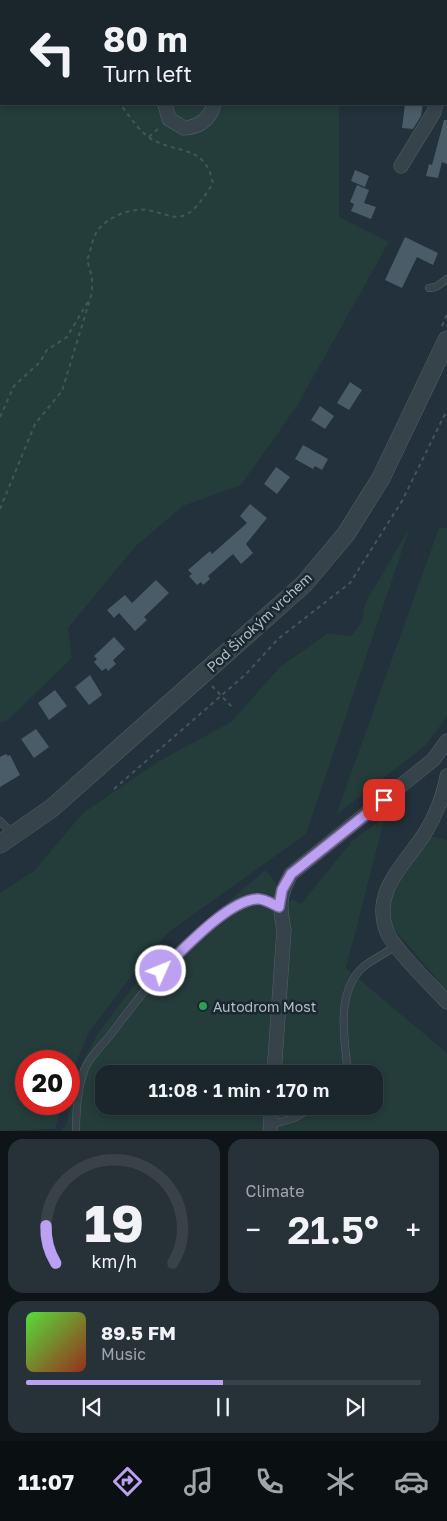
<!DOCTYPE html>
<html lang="en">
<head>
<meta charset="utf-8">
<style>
  body { margin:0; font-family:"Golos Text",sans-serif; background:#273138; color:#f1f3f6; height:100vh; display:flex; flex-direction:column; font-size:19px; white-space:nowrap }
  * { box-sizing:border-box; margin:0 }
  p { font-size:16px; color:#9fa5a9 }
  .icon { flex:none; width:28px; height:28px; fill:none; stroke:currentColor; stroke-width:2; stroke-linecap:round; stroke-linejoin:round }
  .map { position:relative; height:1131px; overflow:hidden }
  .panel { display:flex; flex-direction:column; gap:8px; padding:8px; background:#0e1418; flex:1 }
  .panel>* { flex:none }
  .hud { position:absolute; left:0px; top:0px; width:448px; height:105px; box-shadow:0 2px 8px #0003,0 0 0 1px #384248; background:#1a252c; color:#f1f3f6; overflow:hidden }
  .speed { position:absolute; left:15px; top:1050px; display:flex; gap:10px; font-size:25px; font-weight:700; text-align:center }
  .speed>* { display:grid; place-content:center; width:65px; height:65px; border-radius:50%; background:#1a252c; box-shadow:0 2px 8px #0003,0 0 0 1px #384248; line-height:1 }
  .speed .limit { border:8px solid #d22; background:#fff; color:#111 }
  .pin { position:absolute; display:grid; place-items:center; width:42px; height:42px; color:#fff; margin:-21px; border-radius:10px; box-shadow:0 2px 8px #0006 }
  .me { position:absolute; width:55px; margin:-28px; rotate:46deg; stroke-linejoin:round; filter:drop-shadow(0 0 4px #0008) }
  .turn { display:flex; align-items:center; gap:18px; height:105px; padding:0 20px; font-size:22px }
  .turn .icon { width:65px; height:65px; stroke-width:2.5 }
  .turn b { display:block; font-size:35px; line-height:42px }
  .big { font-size:38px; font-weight:600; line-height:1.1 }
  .panel .tile { flex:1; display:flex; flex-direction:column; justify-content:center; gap:8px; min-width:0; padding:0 18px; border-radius:15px; background:#273138 }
  .panel .dial { align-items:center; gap:0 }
  .dial svg { height:130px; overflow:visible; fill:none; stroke:#384248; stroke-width:7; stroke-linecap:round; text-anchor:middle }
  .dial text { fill:#f1f3f6; stroke:none }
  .song { display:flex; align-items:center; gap:15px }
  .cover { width:60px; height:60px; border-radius:8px; background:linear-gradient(135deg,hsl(110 70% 55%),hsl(10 70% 35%)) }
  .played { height:5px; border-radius:2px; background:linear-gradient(90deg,#bca0f2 50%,#384248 50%) }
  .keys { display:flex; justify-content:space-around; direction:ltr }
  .heat { display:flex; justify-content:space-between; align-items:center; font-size:28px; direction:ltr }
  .panel .tiles { flex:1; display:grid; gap:8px; grid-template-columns:1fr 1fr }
  .tile:last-child { grid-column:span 2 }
  .trip { position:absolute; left:95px; top:1065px; width:288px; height:50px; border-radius:15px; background:#1a252c; box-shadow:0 2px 8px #0003,0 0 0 1px #384248; font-weight:600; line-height:50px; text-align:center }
  .tabs { display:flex; height:80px; justify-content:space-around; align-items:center; background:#0a0f12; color:#9fa5a9 }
  .tabs .icon { width:35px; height:35px }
  .tabs .selected { color:#bca0f2 }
  .tabs b { font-size:22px; color:#f1f3f6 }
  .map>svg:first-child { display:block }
  .green { fill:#243c3a; fill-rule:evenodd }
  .building { fill:#4a5c67 }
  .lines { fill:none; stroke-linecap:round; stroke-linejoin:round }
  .service-casing { stroke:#546169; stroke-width:8 }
  .minor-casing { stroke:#546169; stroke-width:15 }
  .tertiary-casing { stroke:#546169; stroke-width:19 }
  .path { stroke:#425857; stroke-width:2; stroke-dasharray:4 4; stroke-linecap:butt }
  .service { stroke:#36434b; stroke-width:7 }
  .minor { stroke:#36434b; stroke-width:14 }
  .tertiary { stroke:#36434b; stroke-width:18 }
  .route-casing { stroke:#7a689d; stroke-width:12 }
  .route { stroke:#bca0f2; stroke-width:9 }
  .leisure-dot { fill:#2e9e5b; stroke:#1b2830; stroke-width:2 }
  .labels { text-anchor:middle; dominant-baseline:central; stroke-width:5; stroke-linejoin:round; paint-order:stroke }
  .street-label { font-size:14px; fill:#b1bec7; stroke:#1b2830 }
  .poi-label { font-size:14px; fill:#b1bec7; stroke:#1b2830; text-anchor:start }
</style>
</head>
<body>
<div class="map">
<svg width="447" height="1131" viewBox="0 0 447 1131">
  <rect width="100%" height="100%" fill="#22313b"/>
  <g class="green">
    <polygon points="0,0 335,0 1,1 1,104 339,104 339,217 389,242 297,406 241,485 183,506 135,547 68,628 72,658 7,721 0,723"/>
    <polygon points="410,527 306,834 169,932 142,962 89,1032 69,1080 69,1061 26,1061 26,1104 62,1104 55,1129 0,1131 0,893 34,871 83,813 159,761 231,722 280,667 328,633 351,636 362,622 365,603"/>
    <polygon points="439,528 447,528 447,716 426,745 336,815"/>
    <path d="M 385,817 L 346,968 L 447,1053 L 447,1131 L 61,1131 L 67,1124 L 77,1073 L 97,1035 L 140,977 L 265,870 L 282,890 L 289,902 L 293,899 L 301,904 L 352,841 ZM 104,1074 L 374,1074 L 374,1106 L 104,1106 Z"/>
    <polygon points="430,836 447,840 447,991 390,924 389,891"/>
  </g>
  <g class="building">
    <polygon points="405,104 423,104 421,116 413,129 402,128"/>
    <polygon points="444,120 447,120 447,164 442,162 438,178 426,176 429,164 432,165"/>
    <polygon points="355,170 369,176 365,187 351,181"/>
    <polygon points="357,185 369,190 364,203 376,207 371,219 351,211 354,204 350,202"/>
    <polygon points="405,237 438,253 433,265 417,257 402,288 385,280"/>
    <polygon points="350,382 362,390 349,410 337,403"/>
    <polygon points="320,406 334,416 325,429 311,420"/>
    <polygon points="303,445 328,459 322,470 315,466 313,469 295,459"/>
    <polygon points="276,467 290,477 277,494 264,484"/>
    <polygon points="250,504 267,518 246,544 253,553 241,564 233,554 208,576 210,579 203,585 201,582 197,585 189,576 192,574 188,570 210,551 212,554 247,523 240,516"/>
    <polygon points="156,580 169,593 144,617 147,620 135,631 119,613 114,618 107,610 125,595 132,603"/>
    <polygon points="114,637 125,649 113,660 116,664 108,671 106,668 102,671 94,662 97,659 94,656"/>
    <polygon points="90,675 102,695 89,705 75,687"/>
    <polygon points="55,690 67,706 49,720 38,703"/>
    <polygon points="36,729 49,747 34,758 21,739"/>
    <polygon points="6,754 8,756 10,755 20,775 0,787 0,757"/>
  </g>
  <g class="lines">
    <g class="service-casing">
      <g id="service">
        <polyline points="429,288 436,287 447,279"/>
        <polyline points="0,821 13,834"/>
        <path d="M 348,1074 C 345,1041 335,996 361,969 C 370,960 386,954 396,945"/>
        <polyline points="270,1125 294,1118 315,1106"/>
        <path d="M 76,1131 C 76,1111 77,1090 84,1071 C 88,1058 103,1045 111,1034 C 150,983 195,920 258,899 L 279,907"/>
      </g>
    </g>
    <g class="minor-casing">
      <g id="minor">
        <polyline points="193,0 193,1"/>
        <polyline points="241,1 242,0"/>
        <polyline points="363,1 363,0"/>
        <polyline points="446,37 447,31"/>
        <path d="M 165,104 L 169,119 L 184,128 C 200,127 210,119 214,104"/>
        <polyline points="401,166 434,112 436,104"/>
        <path d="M 447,776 C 444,795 435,817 425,833 C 405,865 371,890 387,932 C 394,949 433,987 447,1002"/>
        <path d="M 274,1074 L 284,930 C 279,905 279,896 291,874 L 433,760 L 447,741"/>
        <polyline points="270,1131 272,1106"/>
      </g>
    </g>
    <g class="tertiary-casing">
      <polyline id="tertiary" points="0,844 52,808 304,584 346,534 381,478 447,340"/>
    </g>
    <g class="path">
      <polyline points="0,22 1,23"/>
      <polyline points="149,137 160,127"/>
      <polyline points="442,326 447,314"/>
      <polyline points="0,417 14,386 40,362 47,350 67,337 90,298"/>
      <path d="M 0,509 L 35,424 L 62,391 L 91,296 C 94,282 91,272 87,260 C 91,251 92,239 97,231 C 108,216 134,206 152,211 C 163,213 174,220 185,215 C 198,209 205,194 213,184 C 206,146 182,154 155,141 C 140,134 130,116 120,104"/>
      <polyline points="212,686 232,707"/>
      <polyline points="114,789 246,674 278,639 350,583 402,501 447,410"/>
    </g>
    <use href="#service" class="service"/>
    <use href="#minor" class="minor"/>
    <use href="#tertiary" class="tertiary"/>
  </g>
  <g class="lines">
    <g class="route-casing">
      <path id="route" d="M 161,971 C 182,951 227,901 257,899 C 263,898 273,904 279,907 L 282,890 L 291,874 L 384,800"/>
    </g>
    <use href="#route" class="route"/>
  </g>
  <circle class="leisure-dot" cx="203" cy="1006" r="5"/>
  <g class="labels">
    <g class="street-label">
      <text transform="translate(259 622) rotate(-43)">Pod Širokým vrchem</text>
    </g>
    <g class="poi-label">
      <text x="213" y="1006">Autodrom Most</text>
    </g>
  </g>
</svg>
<div class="speed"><div class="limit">20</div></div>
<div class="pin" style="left:384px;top:800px;background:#d93025"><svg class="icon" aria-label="arrive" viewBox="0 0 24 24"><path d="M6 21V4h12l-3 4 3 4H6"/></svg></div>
<svg class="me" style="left:161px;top:971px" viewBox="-20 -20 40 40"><circle r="17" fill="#bca0f2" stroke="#fff" stroke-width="3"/><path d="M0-11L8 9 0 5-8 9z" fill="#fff"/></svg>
<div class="trip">11:08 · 1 min · 170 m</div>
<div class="hud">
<div class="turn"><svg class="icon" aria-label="left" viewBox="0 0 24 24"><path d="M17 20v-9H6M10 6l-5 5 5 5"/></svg><div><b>80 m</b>Turn left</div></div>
</div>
</div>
<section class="panel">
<div class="tiles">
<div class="tile dial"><svg viewBox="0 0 100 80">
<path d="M14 69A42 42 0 1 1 86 69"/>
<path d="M14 69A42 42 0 0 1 8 46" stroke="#bca0f2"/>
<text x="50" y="56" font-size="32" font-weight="700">19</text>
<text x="50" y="72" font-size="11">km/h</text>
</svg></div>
<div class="tile"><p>Climate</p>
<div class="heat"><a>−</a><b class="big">21.5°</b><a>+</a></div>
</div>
<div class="tile">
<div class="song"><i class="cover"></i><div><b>89.5 FM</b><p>Music</p></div></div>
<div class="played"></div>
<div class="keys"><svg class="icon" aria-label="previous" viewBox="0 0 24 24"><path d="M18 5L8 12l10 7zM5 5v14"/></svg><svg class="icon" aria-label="pause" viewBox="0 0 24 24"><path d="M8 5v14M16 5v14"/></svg><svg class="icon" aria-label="next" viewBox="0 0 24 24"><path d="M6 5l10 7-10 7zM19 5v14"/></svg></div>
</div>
</div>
</section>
<nav class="tabs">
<b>11:07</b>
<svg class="icon selected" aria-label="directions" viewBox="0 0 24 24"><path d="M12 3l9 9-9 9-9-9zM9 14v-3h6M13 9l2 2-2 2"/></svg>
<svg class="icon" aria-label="music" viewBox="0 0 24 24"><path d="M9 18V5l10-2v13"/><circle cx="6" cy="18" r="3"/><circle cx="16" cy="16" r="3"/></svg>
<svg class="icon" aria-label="phone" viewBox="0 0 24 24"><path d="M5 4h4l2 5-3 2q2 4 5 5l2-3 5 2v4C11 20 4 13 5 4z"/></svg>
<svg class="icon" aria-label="climate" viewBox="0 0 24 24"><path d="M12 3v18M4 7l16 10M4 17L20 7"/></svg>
<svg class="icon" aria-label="car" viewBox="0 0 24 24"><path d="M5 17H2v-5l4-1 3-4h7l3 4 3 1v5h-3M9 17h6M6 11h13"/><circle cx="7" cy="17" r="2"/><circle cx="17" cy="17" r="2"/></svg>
</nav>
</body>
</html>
